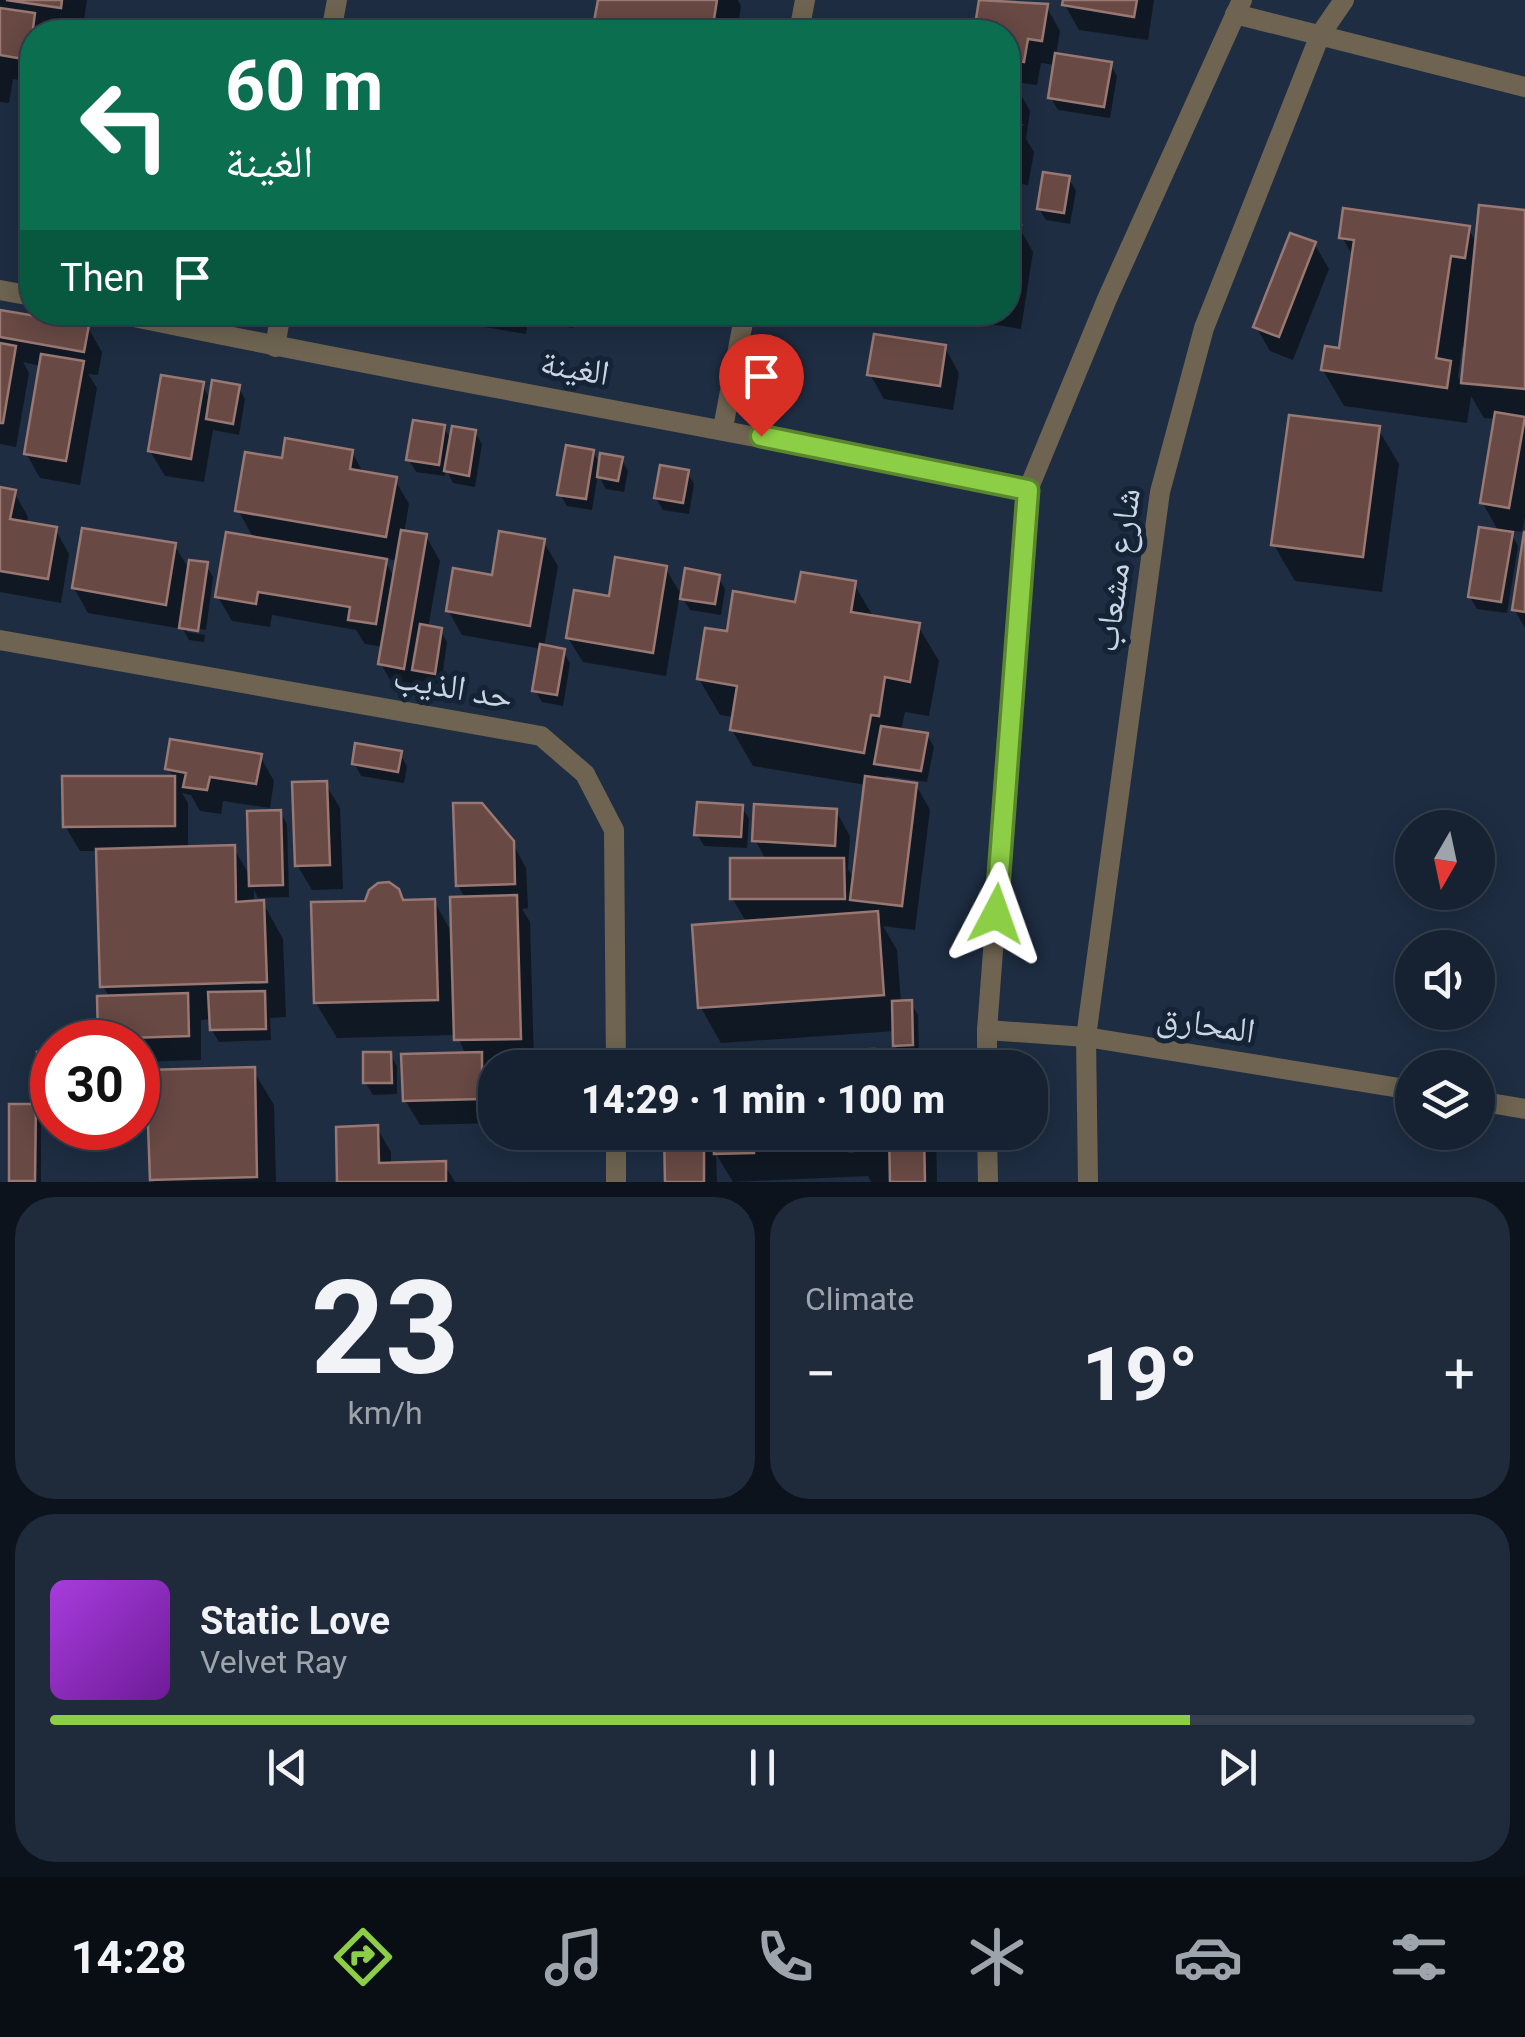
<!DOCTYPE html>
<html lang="en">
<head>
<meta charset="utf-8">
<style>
  body { margin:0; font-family:Roboto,"Noto Naskh Arabic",sans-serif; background:#1f2a3a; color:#f1f3f6; height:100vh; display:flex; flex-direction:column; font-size:38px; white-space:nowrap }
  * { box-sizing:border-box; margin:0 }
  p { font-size:32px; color:#9ea4ac }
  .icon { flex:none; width:55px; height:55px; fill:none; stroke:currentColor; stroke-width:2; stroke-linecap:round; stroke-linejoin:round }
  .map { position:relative; height:1182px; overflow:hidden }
  .side { display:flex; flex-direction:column; gap:15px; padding:15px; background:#0c131c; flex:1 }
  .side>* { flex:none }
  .guide { position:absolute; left:20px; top:20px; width:1000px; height:305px; border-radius:40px; box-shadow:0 5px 25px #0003,0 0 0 2px #353f4d; background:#0b6e4f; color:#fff; overflow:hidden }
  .needle { width:65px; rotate:189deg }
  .buttons { position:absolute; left:1395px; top:810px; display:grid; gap:20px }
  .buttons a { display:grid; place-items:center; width:100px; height:100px; border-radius:50%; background:#162232; box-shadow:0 5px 25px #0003,0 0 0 2px #353f4d; font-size:50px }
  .speed { position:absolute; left:30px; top:1020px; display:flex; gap:20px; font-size:50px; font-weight:700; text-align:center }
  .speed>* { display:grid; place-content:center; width:130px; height:130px; border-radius:50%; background:#162232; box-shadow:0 5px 25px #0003,0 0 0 2px #353f4d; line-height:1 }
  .speed .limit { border:15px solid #d22; background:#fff; color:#111 }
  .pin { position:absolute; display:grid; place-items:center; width:85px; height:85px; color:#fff; margin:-102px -42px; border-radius:50% 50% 50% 0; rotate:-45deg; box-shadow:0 0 10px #0007 }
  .pin .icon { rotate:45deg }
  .me { position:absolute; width:110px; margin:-55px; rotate:4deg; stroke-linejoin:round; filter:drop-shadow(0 0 8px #0008) }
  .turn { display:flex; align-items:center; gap:35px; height:210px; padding:0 40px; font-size:45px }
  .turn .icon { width:130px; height:130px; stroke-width:2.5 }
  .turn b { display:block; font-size:70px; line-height:85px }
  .then { display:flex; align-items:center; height:95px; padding:0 40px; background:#0003; gap:20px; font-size:38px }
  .big { font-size:75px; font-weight:800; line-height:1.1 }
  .side .tile { flex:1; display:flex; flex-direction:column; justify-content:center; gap:15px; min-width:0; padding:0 35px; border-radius:40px; background:#1f2a3a }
  .side .dial { align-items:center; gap:0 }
  .dial b { font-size:130px; line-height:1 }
  .song { display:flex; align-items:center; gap:30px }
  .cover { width:120px; height:120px; border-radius:15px; background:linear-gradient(135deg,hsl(280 70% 55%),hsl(280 70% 35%)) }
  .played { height:10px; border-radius:5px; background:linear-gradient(90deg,#8cce45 80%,#353f4d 80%) }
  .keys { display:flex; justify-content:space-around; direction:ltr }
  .heat { display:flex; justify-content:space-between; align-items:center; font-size:55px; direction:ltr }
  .side .tiles { flex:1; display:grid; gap:15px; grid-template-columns:1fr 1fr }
  .tile:last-child { grid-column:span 2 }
  .trip { position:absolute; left:478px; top:1050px; width:570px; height:100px; border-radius:40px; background:#162232; box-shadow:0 5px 25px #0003,0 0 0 2px #353f4d; font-weight:800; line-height:100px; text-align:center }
  .tab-bar { display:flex; height:160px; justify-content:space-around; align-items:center; background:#090e14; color:#9ea4ac }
  .tab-bar .icon { width:70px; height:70px }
  .tab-bar .on { color:#8cce45 }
  .tab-bar b { font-size:45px; color:#f1f3f6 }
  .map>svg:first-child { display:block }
  .shadow { fill:#0007; fill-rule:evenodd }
  .building { fill:#684944; stroke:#997772; stroke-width:2.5 }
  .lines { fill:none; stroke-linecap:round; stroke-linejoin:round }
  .minor { stroke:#6e6451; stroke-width:20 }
  .route-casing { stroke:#5b862d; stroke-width:25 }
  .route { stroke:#8cce45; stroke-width:18 }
  .labels { text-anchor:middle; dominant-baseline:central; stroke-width:10; stroke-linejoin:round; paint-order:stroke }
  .street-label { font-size:35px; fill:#cad4e2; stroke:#152337 }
</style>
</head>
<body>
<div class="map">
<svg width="1525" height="1182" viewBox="0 0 1525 1182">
  <rect width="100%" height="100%" fill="#1e2d42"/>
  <g class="shadow">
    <polygon points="0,0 87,0 82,32 32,32 32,82 13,79 9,103 0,102"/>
    <polygon points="600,0 738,0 741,6 737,32 595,32"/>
    <polygon points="981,0 1046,6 1060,31 1056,55 1110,64 1117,76 1110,118 1058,110 1051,98 1056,65 1041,63 1037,85 1014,82 1030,111 1026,139 1034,152 1028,185 1008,182 1008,32 976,32"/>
    <polygon points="1066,0 1154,0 1148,40 1079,30 1065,5"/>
    <polygon points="1069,179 1076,191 1070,224 1046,220 1039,208"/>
    <path d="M 1525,212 L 1525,517 L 1522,532 L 1509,530 L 1518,546 L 1507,613 L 1477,609 L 1470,597 L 1499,532 L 1482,502 L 1497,419 L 1484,418 L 1471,396 L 1467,423 L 1344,406 L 1323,370 L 1341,351 L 1354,258 L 1342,237 L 1468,228 L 1477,244 ZM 1462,347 L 1467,348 L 1463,386 L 1458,377 Z"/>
    <polygon points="1008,226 1019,227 1033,252 1021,329 927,314 1008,312"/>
    <polygon points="1315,245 1329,269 1293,360 1270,351 1256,327"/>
    <polygon points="443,312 530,312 575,320 573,328 528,320 526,334 448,321"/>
    <polygon points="841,312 868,312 868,317"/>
    <polygon points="0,313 88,328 102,352 98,375 88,374 97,388 80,485 40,478 26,453 41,366 23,362 29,373 16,447 0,444"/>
    <polygon points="945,348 959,373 953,410 884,399 870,374"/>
    <polygon points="202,384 211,401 238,387 245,399 239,435 213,430 204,482 165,476 150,451"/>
    <polygon points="444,428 452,441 475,432 482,444 475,487 453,483 446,469 445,476 416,472 409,460"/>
    <polygon points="1378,429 1399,464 1382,592 1295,581 1274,545"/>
    <path d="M 352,452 L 364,474 L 395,480 L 409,504 L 404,533 L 426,536 L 440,561 L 428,628 L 440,630 L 447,642 L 441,685 L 419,681 L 417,692 L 395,688 L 381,664 L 384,647 L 365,644 L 356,630 L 272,615 L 270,627 L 232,621 L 218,597 L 254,539 L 238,510 L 284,460 ZM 383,558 L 398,561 L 395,579 Z"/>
    <polygon points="593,452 601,466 621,459 628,471 624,492 606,489 598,474 592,510 567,506 560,494"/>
    <polygon points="687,472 694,484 689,514 663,510 656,498"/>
    <polygon points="0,490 14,492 28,517 27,524 55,529 69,554 61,603 0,592"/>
    <polygon points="543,541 558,566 544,647 563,651 570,663 563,706 542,702 535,690 542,649 462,635 448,610"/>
    <polygon points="1525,543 1525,628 1514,609"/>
    <polygon points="175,546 190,571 206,565 213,577 206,630 187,627 187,632 205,635 204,642 189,640 183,629 88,613 74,588"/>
    <polygon points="666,569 683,598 718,577 725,589 721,615 690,610 680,593 666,676 583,662 568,638 611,598"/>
    <polygon points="854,584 874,618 918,626 939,661 929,716 905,712 901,731 927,735 934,747 927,782 886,776 885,781 916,785 930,810 915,930 883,926 897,950 901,1003 911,1003 918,1015 919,1056 902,1057 895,1045 895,1031 721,1043 701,1008 747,923 732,898 766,860 755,840 836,811 850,836 848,869 855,880 866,785 753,766 732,730 734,717 720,715 699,679 729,634"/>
    <polygon points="400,754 407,766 404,783 361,776 355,764"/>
    <polygon points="260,756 274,781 270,808 223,801 221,814 200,811 191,795 182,793 188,803 188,849 233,847 251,878 280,812 287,824 289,897 258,898 254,890 254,903 263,903 283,939 286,1017 270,1018 271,1040 219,1042 212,1030 212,1019 201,1020 201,1060 138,1062 138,1042 103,1042 100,1038 110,998 103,986 99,851 80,851 65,826 174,779 168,768"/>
    <polygon points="325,783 340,808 343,889 312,890 297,865"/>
    <polygon points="742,807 749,819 747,848 704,846 697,834"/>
    <polygon points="512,842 526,868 528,908 522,909 530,922 534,1063 486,1064 494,1079 495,1123 420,1125 405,1100 466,1055 457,1035 337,1038 316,1003 404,903 434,901 453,935 466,899 458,886"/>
    <polygon points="52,1054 52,1122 41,1101 40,1055"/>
    <polygon points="390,1054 397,1066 397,1094 373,1095 366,1083"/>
    <polygon points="138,1070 141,1077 143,1123 138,1123"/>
    <polygon points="253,1070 274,1105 276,1182 154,1182 152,1179"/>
    <polygon points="34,1106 41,1118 41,1182 12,1182"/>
    <polygon points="377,1128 391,1152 391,1165 444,1164 455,1182 340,1182"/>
    <polygon points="666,1132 936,1132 937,1182 871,1182 868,1176 733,1182 716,1154 717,1182 667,1182"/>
  </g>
  <g class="building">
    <polygon points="6,0 62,0 61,8"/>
    <polygon points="598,0 717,0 712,32 592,32"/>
    <polygon points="979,0 1048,4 1042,41 1028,39 1024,62 1008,59 1008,32 974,32"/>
    <polygon points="1063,0 1137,0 1134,17 1062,5"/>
    <polygon points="0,8 35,13 29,60 0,55"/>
    <polygon points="1055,53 1112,62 1104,107 1048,98"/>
    <polygon points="1008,82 1018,84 1011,124 1021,125 1015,161 1008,160"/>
    <polygon points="1043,172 1070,176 1064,213 1037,209"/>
    <polygon points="1479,205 1525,210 1525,389 1461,383"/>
    <polygon points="1343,208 1470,226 1465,258 1451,256 1436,358 1451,361 1447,388 1321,370 1325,346 1339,348 1354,240 1339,238"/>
    <polygon points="1008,223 1021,225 1008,305"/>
    <polygon points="1290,233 1316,242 1279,337 1253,327"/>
    <polygon points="0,310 89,325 84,352 0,337"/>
    <polygon points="874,334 946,345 940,386 867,375"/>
    <polygon points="0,343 16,346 3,423 0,423"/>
    <polygon points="41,354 84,361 66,461 24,454"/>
    <polygon points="161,375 204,382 191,459 148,451"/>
    <polygon points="212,380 240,385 233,424 206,419"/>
    <polygon points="1495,412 1525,417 1509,508 1480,503"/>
    <polygon points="1289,415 1380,426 1363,557 1271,545"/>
    <polygon points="413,420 445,425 439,465 406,460"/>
    <polygon points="452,426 476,430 469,476 444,471"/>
    <polygon points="285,438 353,450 350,469 397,477 386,537 235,511 245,452 282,458"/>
    <polygon points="566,445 594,450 586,499 557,495"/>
    <polygon points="600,453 623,457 618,481 597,477"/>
    <polygon points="660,465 689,470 683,503 654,498"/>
    <polygon points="0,487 16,490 10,519 57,527 48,579 0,571"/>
    <polygon points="1479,527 1513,532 1501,602 1468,597"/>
    <polygon points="82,528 176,543 166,605 72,588"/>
    <polygon points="401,530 427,534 404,669 378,664"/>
    <polygon points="499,531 545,539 530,626 446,611 453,568 492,575"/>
    <polygon points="226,532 387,559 376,624 348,620 350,607 258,592 256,604 215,597"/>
    <polygon points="1524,532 1525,532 1525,612 1512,610"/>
    <polygon points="615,557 667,566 653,653 566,638 574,590 609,596"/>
    <polygon points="189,560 208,562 198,631 179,628"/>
    <polygon points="685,568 720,575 715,604 680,599"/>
    <polygon points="801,572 856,581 851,612 920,623 910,682 885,677 879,716 871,715 864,753 730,730 737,686 697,679 705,628 727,631 733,591 795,602"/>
    <polygon points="420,624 442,628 435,674 412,670"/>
    <polygon points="540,644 565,649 557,695 532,691"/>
    <polygon points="881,726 928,733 921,771 874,764"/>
    <polygon points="170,739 262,754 256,784 210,777 207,790 183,787 186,773 165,769"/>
    <polygon points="355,743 402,751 398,772 352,764"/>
    <polygon points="62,776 175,776 175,826 63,827"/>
    <polygon points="865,776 917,783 902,906 850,900"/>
    <polygon points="327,781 330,865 295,866 292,782"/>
    <polygon points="697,802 743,805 741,837 694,835"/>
    <polygon points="453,803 482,803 514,841 515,884 456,886"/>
    <polygon points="754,804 837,809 835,846 752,841"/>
    <polygon points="281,810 283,885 249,886 247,811"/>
    <polygon points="235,845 236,902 264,900 267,982 100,987 96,849"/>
    <polygon points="730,858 844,858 845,899 730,899"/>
    <polygon points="389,882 399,889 403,900 435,899 438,1000 314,1003 311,902 365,901 369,890 378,883"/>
    <polygon points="517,895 521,1039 454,1040 450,897"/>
    <polygon points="878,911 884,995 698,1008 692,925"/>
    <polygon points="265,991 266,1029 210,1030 208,992"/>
    <polygon points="188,993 189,1036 98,1039 97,996"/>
    <polygon points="912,1000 913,1045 893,1046 892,1001"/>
    <polygon points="874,1049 874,1068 711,1068 711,1054"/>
    <polygon points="37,1052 52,1052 52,1101 38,1102"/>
    <polygon points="363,1052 391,1052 392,1083 363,1083"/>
    <polygon points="482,1052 482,1099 403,1101 401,1054"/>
    <polygon points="255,1067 257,1177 150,1180 146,1070"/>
    <polygon points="9,1104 36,1104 35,1181 9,1181"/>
    <polygon points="378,1125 379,1163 446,1161 446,1182 337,1182 336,1127"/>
    <polygon points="664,1132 704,1132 704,1182 665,1182"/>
    <polygon points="713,1132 877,1132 877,1150 850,1151 850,1141 754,1144 754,1153 714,1154"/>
    <polygon points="889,1132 924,1132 925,1182 890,1182"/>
  </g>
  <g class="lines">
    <g class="minor">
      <polyline points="1235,14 1525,87"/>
      <polyline points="331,32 337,0"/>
      <polyline points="799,32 805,0"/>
      <polyline points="0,290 32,296"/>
      <path d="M 110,312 C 415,376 722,428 1028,490"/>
      <polyline points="275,347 281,312"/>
      <polyline points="723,428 745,312"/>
      <polyline points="0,640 541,736 585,774 614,830 616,1068"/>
      <polyline points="987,1030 1086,1037 1412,1090"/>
      <polyline points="987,1068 987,1030 1028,490 1107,299 1242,0"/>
      <polyline points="1478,1101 1525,1109"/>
      <polyline points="616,1132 616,1182"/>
      <polyline points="987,1132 988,1182"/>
      <polyline points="1088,1182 1086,1037 1160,492 1204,328 1320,35 1344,0"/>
    </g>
  </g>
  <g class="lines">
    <g class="route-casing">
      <polyline id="route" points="761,436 1028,490 996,914"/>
    </g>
    <use href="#route" class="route"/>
  </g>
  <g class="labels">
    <g class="street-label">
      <text transform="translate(575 368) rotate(10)">الغينة</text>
      <text transform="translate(1117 570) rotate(-82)">شارع مشعاب</text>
      <text transform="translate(453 687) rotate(10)">حد الذيب</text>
      <text transform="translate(1206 1024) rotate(9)">المحارق</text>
    </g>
  </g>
</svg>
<div class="buttons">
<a><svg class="needle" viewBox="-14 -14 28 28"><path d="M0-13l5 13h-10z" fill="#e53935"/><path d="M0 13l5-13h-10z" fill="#9ea4ac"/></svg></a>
<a><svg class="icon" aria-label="sound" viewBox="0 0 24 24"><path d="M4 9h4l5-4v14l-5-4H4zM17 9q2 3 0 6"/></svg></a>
<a><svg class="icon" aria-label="layers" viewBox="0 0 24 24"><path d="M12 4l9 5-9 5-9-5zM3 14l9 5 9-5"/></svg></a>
</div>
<div class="speed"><div class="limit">30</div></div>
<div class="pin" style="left:761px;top:436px;background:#d93025"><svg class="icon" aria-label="arrive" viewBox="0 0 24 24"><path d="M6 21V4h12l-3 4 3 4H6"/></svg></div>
<svg class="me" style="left:996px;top:914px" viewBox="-20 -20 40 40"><path d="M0-17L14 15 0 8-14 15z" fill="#8cce45" stroke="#fff" stroke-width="4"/></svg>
<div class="trip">14:29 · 1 min · 100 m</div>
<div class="guide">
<div class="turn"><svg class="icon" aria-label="left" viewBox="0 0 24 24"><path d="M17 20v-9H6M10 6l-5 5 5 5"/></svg><div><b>60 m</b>الغينة</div></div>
<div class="then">Then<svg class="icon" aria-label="arrive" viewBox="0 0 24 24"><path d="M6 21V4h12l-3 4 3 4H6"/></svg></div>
</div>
</div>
<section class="side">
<div class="tiles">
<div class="tile dial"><b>23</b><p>km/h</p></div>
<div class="tile"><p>Climate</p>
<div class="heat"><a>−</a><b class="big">19°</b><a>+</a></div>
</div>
<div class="tile">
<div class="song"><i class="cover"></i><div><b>Static Love</b><p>Velvet Ray</p></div></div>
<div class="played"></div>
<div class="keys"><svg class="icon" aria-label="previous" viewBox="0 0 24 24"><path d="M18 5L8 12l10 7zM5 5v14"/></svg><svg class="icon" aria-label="pause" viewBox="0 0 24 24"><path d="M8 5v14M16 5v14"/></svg><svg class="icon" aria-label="next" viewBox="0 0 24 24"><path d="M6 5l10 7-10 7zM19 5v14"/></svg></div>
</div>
</div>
</section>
<nav class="tab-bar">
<b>14:28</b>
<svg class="icon on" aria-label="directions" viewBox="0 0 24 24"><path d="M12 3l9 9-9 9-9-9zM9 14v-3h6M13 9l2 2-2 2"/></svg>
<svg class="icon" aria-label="music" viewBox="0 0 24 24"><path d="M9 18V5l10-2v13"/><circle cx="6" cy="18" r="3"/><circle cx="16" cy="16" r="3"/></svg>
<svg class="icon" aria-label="phone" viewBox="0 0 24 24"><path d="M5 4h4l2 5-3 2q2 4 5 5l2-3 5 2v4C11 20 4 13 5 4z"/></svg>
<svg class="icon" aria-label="climate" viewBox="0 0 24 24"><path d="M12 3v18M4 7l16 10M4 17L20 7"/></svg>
<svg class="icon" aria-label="car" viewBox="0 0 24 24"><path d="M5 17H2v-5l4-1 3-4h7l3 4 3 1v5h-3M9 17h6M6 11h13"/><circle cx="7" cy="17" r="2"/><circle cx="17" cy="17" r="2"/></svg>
<svg class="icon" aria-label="filters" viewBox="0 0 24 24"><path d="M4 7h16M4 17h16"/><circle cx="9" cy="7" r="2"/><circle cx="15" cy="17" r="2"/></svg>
</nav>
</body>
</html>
